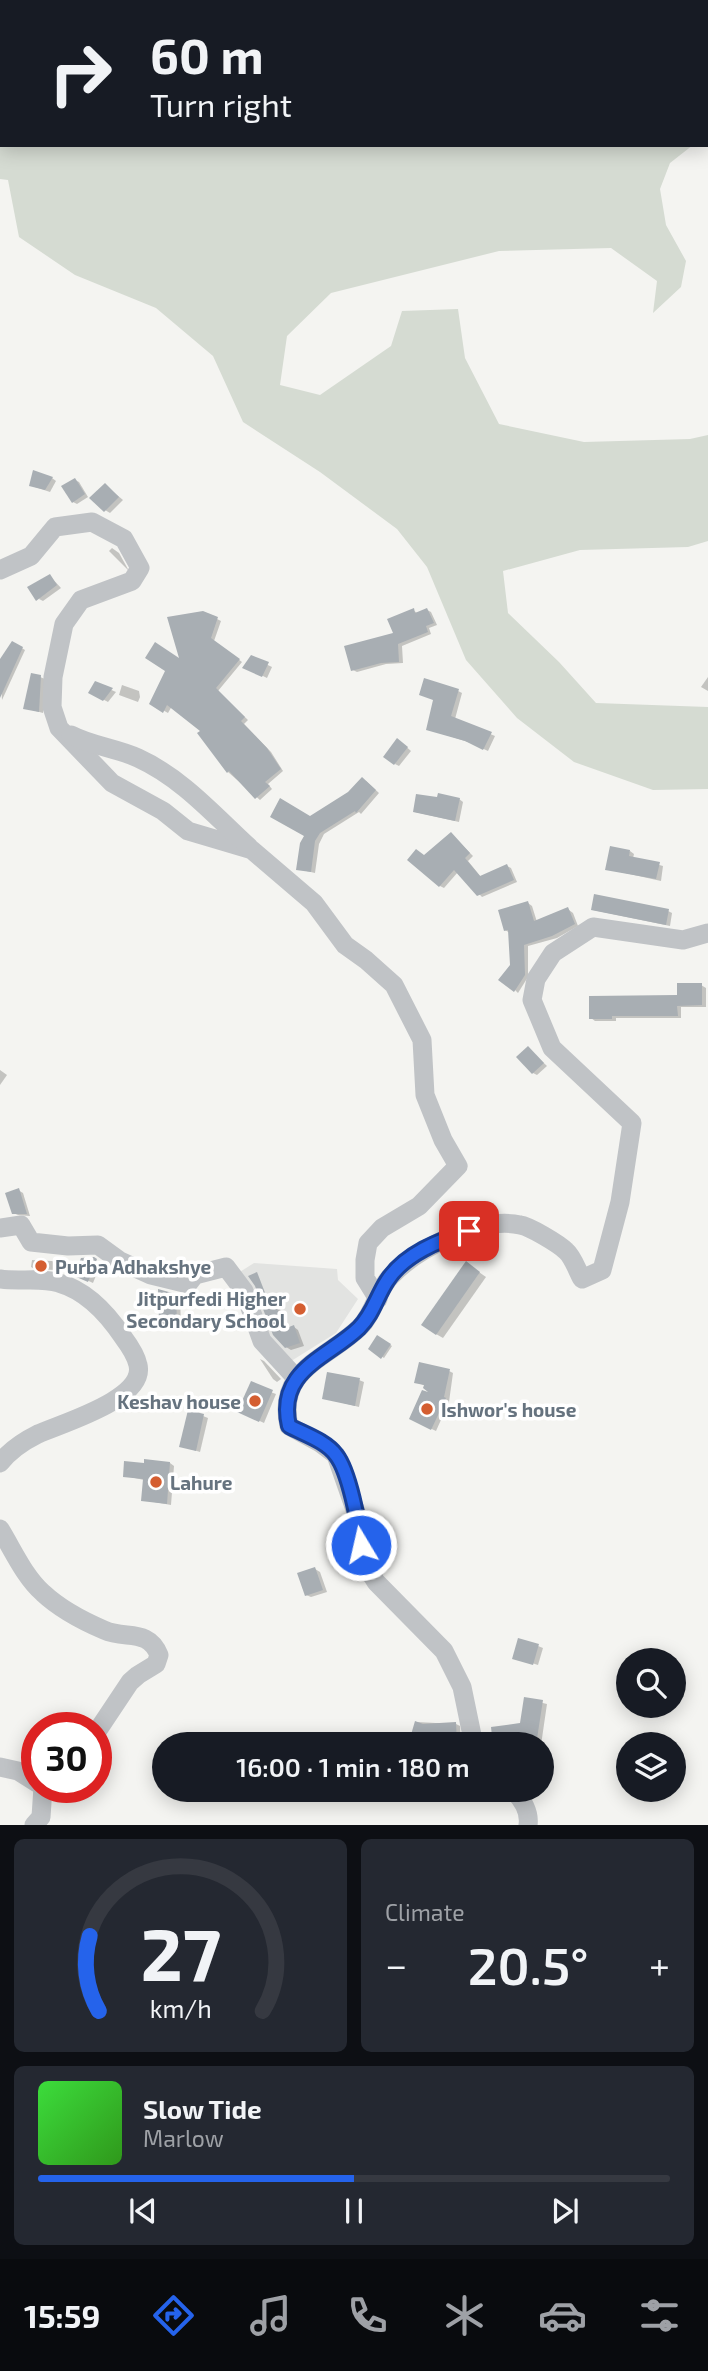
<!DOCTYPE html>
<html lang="en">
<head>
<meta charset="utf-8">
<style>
  body { margin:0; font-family:"Exo 2",sans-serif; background:#242831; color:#f1f3f6; height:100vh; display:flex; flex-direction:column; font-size:26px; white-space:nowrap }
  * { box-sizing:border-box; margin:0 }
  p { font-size:23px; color:#9ea1a6 }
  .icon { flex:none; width:38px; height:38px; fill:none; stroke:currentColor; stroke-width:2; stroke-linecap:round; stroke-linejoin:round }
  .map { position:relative; height:1825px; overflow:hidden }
  .sheet { display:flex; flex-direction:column; gap:14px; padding:14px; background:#0d0f14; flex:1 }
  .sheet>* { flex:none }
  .hud { position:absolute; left:0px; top:0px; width:709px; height:147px; box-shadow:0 4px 18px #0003; background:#171b24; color:#f1f3f6; overflow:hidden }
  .buttons { position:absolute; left:616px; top:1648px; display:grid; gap:14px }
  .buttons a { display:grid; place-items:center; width:70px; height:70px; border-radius:50%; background:#171b24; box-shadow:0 4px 18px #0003; font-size:35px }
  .speed { position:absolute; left:21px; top:1712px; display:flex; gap:14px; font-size:35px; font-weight:700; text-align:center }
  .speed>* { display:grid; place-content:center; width:91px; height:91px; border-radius:50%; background:#171b24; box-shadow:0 4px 18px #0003; line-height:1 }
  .speed .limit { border:10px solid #d22; background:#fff; color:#111 }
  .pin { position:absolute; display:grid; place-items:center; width:60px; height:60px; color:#fff; margin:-30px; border-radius:14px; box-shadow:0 4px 10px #0006 }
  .me { position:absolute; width:77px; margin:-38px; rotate:351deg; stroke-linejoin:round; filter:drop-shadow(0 0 5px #0008) }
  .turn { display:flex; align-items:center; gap:24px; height:147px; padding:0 35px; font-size:32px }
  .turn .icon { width:91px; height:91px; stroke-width:2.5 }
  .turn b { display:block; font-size:49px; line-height:60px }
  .big { font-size:52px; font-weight:600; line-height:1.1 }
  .sheet .widget { flex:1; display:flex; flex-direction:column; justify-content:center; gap:10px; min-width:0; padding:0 24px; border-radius:10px; background:#242831 }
  .sheet .dial { align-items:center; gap:0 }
  .dial svg { height:182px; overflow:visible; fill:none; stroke:#363941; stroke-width:7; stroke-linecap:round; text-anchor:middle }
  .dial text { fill:#f1f3f6; stroke:none }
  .song { display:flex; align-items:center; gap:21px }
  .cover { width:84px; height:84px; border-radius:10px; background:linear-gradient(135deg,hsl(120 70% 55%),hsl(110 70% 35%)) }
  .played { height:7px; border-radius:4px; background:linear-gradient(90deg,#2563eb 50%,#363941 50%) }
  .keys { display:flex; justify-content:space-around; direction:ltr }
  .heat { display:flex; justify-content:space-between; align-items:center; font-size:38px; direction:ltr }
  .sheet .tiles { flex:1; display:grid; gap:14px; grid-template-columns:1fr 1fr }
  .widget:last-child { grid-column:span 2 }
  .trip { position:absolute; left:152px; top:1732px; width:402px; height:70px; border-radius:35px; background:#171b24; box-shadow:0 4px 18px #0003; font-weight:600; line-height:70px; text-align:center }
  .dock { display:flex; height:112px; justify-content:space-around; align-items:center; background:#090b0e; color:#9ea1a6 }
  .dock .icon { width:49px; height:49px }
  .dock .current { color:#2563eb }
  .dock b { font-size:32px; color:#f1f3f6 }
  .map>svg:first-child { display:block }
  .built { fill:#e2e3e1 }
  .green { fill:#d5dbd2 }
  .shadow { fill:#0003 }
  .building { fill:#a8aeb3 }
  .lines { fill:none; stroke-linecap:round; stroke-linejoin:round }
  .street { stroke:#c0c3c6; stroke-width:19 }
  .route-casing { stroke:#184099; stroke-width:18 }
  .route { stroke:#2563eb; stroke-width:12 }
  .poi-dot { fill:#d45e31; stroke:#fff; stroke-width:2.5 }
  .labels { text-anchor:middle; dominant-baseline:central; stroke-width:7; stroke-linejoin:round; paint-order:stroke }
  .poi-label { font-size:19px; font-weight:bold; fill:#66737f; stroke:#fff; text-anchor:start }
</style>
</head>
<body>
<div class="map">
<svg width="708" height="1825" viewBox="0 0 708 1825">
  <rect width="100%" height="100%" fill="#f4f4f1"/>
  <polygon class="built" points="254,1263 337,1269 338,1280 358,1299 336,1333 288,1363 261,1343 235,1275"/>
  <g class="green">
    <rect x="64" y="0" width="422" height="2"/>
    <polygon points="0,62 2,62 2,145 693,145 670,163 660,189 666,225 686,261 681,287 653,313 657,281 611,248 499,251 331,293 287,336 280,385 320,395 391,346 402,311 458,309 465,358 499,424 584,442 690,439 708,435 708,541 688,547 580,550 503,571 508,613 559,662 596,703 708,707 708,789 653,790 574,762 517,718 466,660 427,567 397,529 320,472 243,422 213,356 156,308 75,275 19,237 8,180 0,179"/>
  </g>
  <g class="shadow">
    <polygon points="52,478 56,481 50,492 35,487"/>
    <polygon points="75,480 79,482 88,497 77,504 73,502"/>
    <polygon points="105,485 123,500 110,513 105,510"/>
    <polygon points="112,548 119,553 129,571 109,551"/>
    <polygon points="50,576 61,588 43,601 39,599"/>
    <polygon points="413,610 417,613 427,610 431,612 437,625 429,628 431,634 402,646 403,663 386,664 357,672 353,670 396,634"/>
    <polygon points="217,619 221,621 214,641 242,662 218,691 248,720 244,724 271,752 283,771 268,784 272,789 260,800 228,772 203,730 172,706 168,713 152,704 182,662"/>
    <polygon points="13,643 25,650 2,700 0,662"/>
    <polygon points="251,657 272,667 267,678 245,667"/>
    <polygon points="40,677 45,679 43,713 25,708"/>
    <polygon points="708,677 708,691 701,687"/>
    <polygon points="96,683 116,692 108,702 91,693"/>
    <polygon points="122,685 139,691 140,697 138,702 119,695"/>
    <polygon points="458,691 462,693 455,719 495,736 488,751 471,743 428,729"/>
    <polygon points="402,743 411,751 399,766 395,764"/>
    <polygon points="366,781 379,793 361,814 359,812 324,834 319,844 315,873 298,869 310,818"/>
    <polygon points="459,799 463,802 459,822 415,812"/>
    <polygon points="451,834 473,856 468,861 481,877 507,866 511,868 517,882 482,897 458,872 444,888 440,886 425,857"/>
    <polygon points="630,851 634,854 633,858 663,866 661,881 607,869"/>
    <polygon points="528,903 532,906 537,922 569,910 573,913 578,926 557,938 528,946 528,977 518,993 515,990 511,966 510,933 505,930"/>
    <polygon points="593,910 668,911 672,913 670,926"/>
    <polygon points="701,985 706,988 706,1007 681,1007 681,1018 616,1018 616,1021 595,1021 591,1018 679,997"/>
    <polygon points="528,1048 547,1066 537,1075 533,1073"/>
    <polygon points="0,1070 7,1075 0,1085"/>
    <polygon points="18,1190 23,1193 30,1216 18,1215 13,1213"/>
    <polygon points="32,1260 52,1261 56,1263 55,1270 35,1269 31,1267"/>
    <polygon points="82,1260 101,1263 93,1283 76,1275"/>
    <polygon points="473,1268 486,1277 443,1338 436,1334"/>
    <polygon points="176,1295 180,1298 181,1325 165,1325 161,1322"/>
    <polygon points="276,1306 280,1309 287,1329 294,1327 298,1330 304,1346 291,1350 286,1347"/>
    <polygon points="378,1337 392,1346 384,1358 370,1349"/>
    <polygon points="260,1359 264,1361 281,1379 277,1382 273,1379"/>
    <polygon points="449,1371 453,1373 449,1402 436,1431 415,1421 435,1395 426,1386 416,1382"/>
    <polygon points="359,1380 364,1382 359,1407 324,1398"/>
    <polygon points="251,1385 276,1394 264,1423 243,1413"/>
    <polygon points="203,1416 208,1418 200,1452 181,1446"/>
    <polygon points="126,1463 170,1463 174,1466 171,1505 143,1500 144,1480 125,1476"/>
    <polygon points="315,1569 320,1572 327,1592 311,1597 306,1595"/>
    <polygon points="538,1646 543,1648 538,1665 516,1658"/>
    <polygon points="526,1699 547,1704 541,1745 495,1744 522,1725"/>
    <polygon points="416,1722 456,1724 460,1726 461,1745 410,1745"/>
  </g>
  <g class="building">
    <polygon points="33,470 53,477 45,490 29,486"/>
    <polygon points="75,478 85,494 72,503 61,486"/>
    <polygon points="105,483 119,497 104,512 89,498"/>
    <polygon points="50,574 57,585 36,601 27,587"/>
    <polygon points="414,608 415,613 427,608 434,623 426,626 428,632 398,644 399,662 381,663 351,671 344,646 393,633 387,619"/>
    <polygon points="203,611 218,617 211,638 240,659 216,688 245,717 241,721 267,748 281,769 265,782 270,786 255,799 229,771 227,773 197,733 200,731 167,705 163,713 149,704 165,671 145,658 155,642 179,658 167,617"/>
    <polygon points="12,641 23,647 0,698 0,659"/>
    <polygon points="251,655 269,662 262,677 242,668"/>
    <polygon points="31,673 41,675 39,712 23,709"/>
    <polygon points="424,678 459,689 451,716 492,732 483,750 465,741 426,730 433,700 419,695"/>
    <polygon points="95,681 113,688 103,701 88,693"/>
    <polygon points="397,738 408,747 394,765 383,757"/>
    <polygon points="362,777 376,790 356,813 355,811 320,833 315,841 311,872 296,870 300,843 304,836 270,817 280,798 310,816 348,792"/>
    <polygon points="438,793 460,798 455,821 413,812 416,794 437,797"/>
    <polygon points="451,832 470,853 465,858 480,876 507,864 514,880 477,896 454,870 439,887 407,860 416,849 424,855"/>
    <polygon points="610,846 630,850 629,856 660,862 656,879 605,870"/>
    <polygon points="594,894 669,909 666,925 591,910"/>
    <polygon points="528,901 534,921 568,907 575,924 552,936 524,945 525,975 514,992 498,980 510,965 508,930 504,931 498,910"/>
    <polygon points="677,983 702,983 702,1005 677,1006 678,1016 612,1016 612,1019 589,1019 589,996 677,995"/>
    <polygon points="528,1046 544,1063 532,1074 516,1057"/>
    <polygon points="19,1188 27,1214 12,1214 5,1193"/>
    <polygon points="94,1257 97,1259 88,1282 74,1276 81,1258"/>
    <polygon points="466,1261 480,1272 436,1335 421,1325"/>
    <polygon points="257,1272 269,1303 262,1306 255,1286 248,1276"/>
    <polygon points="158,1289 176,1294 177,1323 159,1323"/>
    <polygon points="276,1305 284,1329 294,1325 300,1343 285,1348 273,1335 263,1309"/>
    <polygon points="377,1335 391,1344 381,1359 368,1349"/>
    <polygon points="419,1362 450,1369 444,1397 446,1398 431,1430 409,1419 422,1390 428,1392 423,1388 424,1385 414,1383"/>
    <polygon points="327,1372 360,1378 355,1406 322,1399"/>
    <polygon points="251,1381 273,1390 259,1422 237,1412"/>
    <polygon points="188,1410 204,1414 196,1451 179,1447"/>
    <polygon points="144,1459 170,1462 167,1504 141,1501 143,1479 123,1477 124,1461 144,1463"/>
    <polygon points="315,1567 323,1590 305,1596 297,1573"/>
    <polygon points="518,1638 539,1644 533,1665 512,1659"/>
    <polygon points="524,1697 543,1700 536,1745 520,1745 521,1741 493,1745 491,1727 520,1723"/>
    <polygon points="415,1721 423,1724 456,1722 457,1745 408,1745"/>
  </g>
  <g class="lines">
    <g class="street">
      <polyline points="571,0 572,2"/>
      <polyline points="707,111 708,113"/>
      <polyline points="0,570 31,556 55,527 92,522 124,539 140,568 132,581 81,600 64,624 53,677 52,707 59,728 112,783 163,811 188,831 252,850 314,903 345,945 366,960 394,985 422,1040 425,1095 443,1140 458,1166 419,1206 382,1228 368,1243 365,1260 365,1278 378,1299"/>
      <path d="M 71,735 C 92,746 116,748 138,758 C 182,778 214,815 249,847"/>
      <polyline points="0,1228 21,1225 31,1242 68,1246 98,1245 120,1261 151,1275 188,1284 195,1275 226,1267 244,1291 262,1341 296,1378"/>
      <path d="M 0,1279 C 19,1282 41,1277 59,1283 C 87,1291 107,1313 123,1337 C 129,1345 136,1355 138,1365 C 146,1399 62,1423 38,1434 C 24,1441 10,1450 0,1463"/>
      <path d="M 0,1529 C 13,1550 24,1576 43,1593 C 59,1608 83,1621 104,1630 C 126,1640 148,1628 159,1655 L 156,1664 L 138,1675 L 130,1682 L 96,1733"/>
      <path d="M 474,1745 L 462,1687 L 444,1651 L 376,1582 L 366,1566 L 358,1518 L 336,1455 L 320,1443 L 289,1426 C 276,1368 330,1358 361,1326 C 375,1311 377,1290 391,1276 C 418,1248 481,1216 520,1225 C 529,1226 559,1244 566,1251 C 573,1257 577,1270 582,1279 L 602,1270 L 620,1202 L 632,1123 L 552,1048 L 532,1000 L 536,979 L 553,953 L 593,927 L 683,940 L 708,933"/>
      <polyline points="0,1767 18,1771 37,1783"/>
      <path d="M 513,1790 C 522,1799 530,1812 528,1825"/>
      <polyline points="34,1825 41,1817 43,1787"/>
    </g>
  </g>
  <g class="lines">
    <g class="route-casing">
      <path id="route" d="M 361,1545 C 359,1524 349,1471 336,1455 C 326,1441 304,1434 289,1426 C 276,1370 328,1358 359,1328 C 373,1314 377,1296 387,1281 C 404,1254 440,1240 469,1231"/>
    </g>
    <use href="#route" class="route"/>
  </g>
  <g class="poi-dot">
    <circle cx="41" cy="1266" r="7"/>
    <circle cx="300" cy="1309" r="7"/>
    <circle cx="255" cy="1401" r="7"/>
    <circle cx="427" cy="1409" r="7"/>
    <circle cx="156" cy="1482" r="7"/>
  </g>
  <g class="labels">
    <g class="poi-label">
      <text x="55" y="1266">Purba Adhakshye</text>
      <text x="286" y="1298" text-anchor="end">Jitpurfedi Higher<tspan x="286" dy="22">Secondary School</tspan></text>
      <text x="241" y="1401" text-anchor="end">Keshav house</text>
      <text x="441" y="1409">Ishwor's house</text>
      <text x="170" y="1482">Lahure</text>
    </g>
  </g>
</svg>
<div class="buttons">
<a><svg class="icon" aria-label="search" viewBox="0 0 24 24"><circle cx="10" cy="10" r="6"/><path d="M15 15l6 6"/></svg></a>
<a><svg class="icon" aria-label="layers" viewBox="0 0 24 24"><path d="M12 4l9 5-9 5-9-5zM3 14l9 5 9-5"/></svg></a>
</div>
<div class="speed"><div class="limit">30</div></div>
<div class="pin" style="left:469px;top:1231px;background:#d93025"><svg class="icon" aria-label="arrive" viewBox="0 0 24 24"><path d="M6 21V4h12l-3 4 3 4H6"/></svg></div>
<svg class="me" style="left:361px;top:1545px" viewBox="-20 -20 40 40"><circle r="17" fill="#2563eb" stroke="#fff" stroke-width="3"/><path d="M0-11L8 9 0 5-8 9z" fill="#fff"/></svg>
<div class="trip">16:00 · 1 min · 180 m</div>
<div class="hud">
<div class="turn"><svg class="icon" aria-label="right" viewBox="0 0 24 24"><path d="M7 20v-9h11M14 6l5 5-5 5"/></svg><div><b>60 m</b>Turn right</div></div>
</div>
</div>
<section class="sheet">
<div class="tiles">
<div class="widget dial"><svg viewBox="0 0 100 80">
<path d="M14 69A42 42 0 1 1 86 69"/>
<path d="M14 69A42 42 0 0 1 10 36" stroke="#2563eb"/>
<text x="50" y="56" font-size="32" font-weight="700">27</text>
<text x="50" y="72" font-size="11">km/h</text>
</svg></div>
<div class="widget"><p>Climate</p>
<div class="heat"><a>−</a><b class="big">20.5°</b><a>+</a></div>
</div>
<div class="widget">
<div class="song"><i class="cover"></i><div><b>Slow Tide</b><p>Marlow</p></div></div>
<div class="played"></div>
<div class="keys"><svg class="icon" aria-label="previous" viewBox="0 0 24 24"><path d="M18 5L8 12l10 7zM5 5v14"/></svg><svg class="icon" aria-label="pause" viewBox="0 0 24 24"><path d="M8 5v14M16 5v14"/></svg><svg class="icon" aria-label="next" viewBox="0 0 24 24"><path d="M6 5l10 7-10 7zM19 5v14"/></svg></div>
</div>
</div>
</section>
<nav class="dock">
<b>15:59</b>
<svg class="icon current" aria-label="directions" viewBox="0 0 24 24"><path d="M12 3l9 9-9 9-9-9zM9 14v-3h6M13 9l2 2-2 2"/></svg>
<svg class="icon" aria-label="music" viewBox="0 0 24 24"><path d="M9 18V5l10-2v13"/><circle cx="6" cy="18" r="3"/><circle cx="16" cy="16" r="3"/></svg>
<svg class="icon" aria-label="phone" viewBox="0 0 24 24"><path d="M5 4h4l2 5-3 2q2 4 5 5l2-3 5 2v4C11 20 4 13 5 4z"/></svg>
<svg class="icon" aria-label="climate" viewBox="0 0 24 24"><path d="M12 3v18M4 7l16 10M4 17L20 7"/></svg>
<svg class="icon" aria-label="car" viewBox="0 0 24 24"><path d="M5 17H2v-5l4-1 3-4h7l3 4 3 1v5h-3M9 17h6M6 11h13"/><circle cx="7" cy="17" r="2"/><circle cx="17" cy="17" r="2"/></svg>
<svg class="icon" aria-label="filters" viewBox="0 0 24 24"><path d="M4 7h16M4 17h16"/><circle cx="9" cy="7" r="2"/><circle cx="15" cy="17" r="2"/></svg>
</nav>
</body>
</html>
